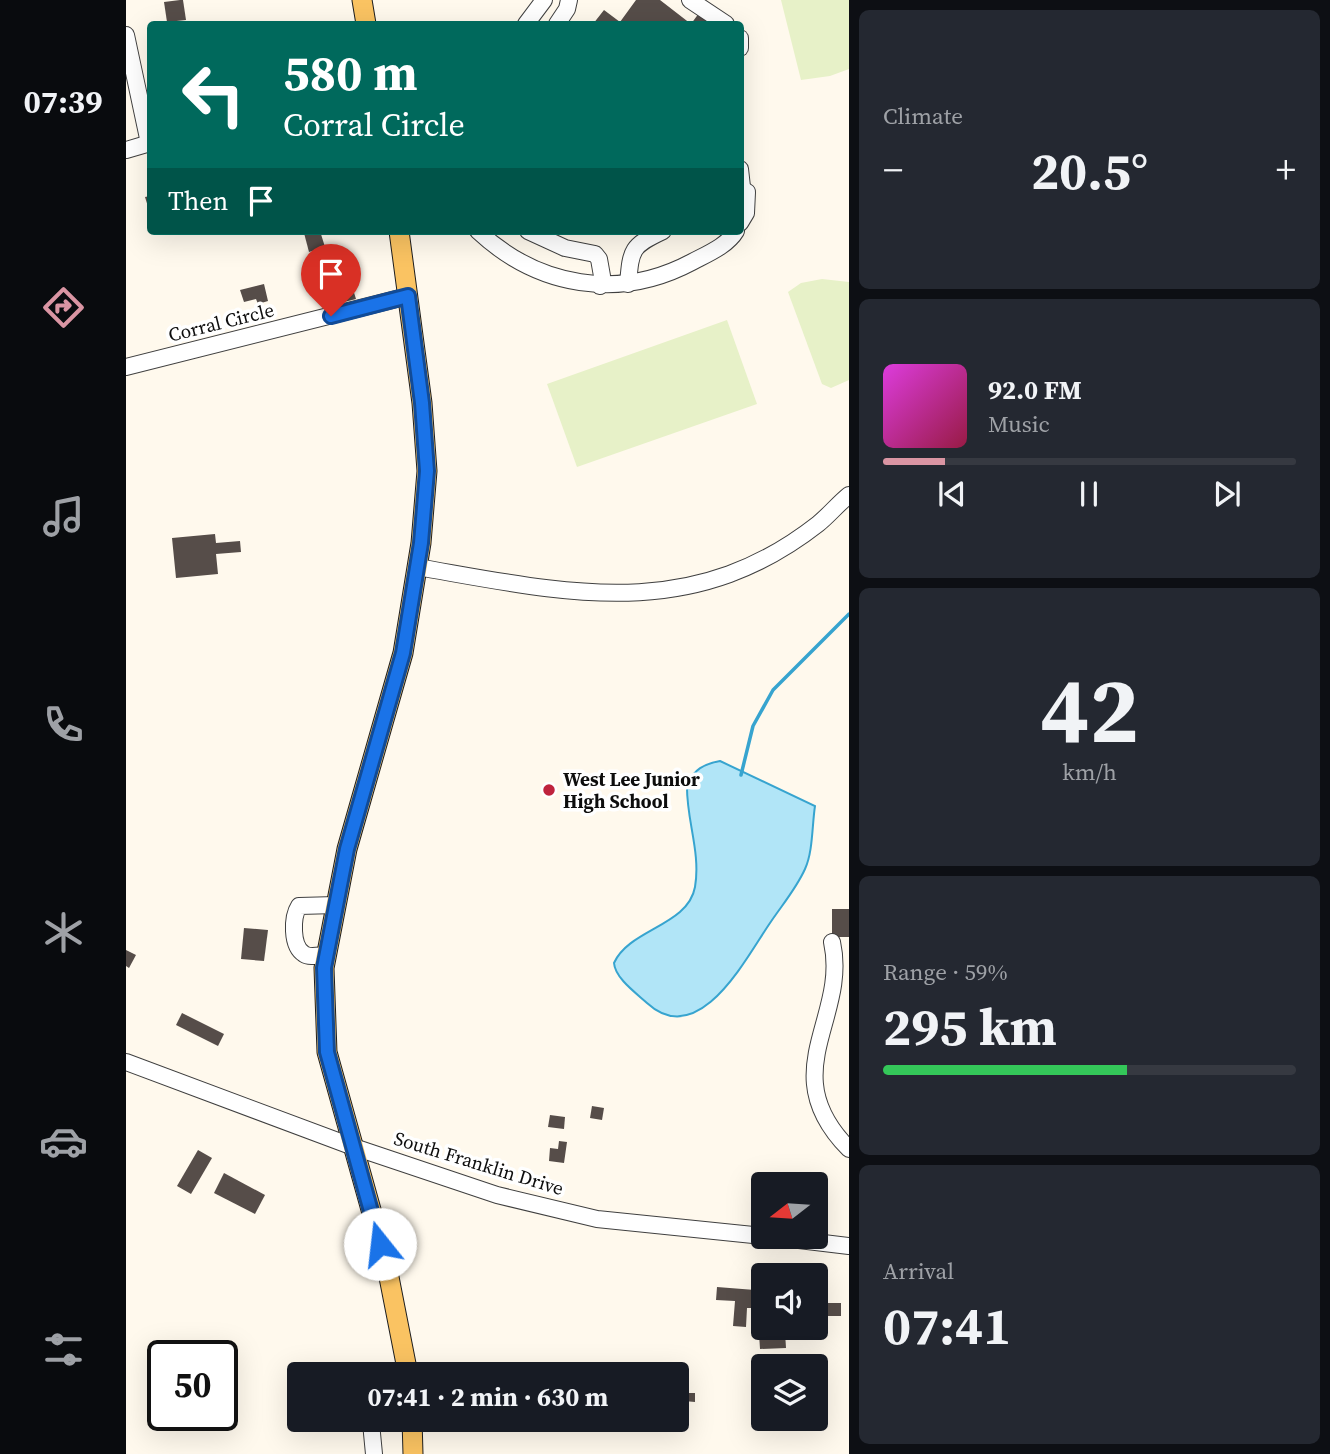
<!DOCTYPE html>
<html lang="en">
<head>
<meta charset="utf-8">
<style>
  body { margin:0; font-family:"Source Serif 4",serif; background:#242831; color:#f1f3f6; height:100vh; display:flex; flex-direction:column; font-size:26px; white-space:nowrap }
  * { box-sizing:border-box; margin:0 }
  p { font-size:23px; color:#9ea1a6 }
  .icon { flex:none; width:38px; height:38px; fill:none; stroke:currentColor; stroke-width:2; stroke-linecap:round; stroke-linejoin:round }
  .map { position:relative; flex:1; overflow:hidden }
  .panel { display:flex; flex-direction:column; gap:10px; padding:10px; background:#0d0f14; width:481px }
  .panel>* { flex:none }
  .guide { position:absolute; left:21px; top:21px; width:597px; height:214px; border-radius:7px; box-shadow:0 7px 28px #0002; background:#00695c; color:#fff; overflow:hidden }
  .needle { width:46px; rotate:253deg }
  .fabs { position:absolute; left:625px; top:1172px; display:grid; gap:14px }
  .fabs a { display:grid; place-items:center; width:77px; height:77px; border-radius:7px; background:#171b24; box-shadow:0 7px 28px #0002; font-size:35px }
  .speed { position:absolute; left:21px; top:1340px; display:flex; gap:14px; font-size:35px; font-weight:700; text-align:center }
  .speed>* { display:grid; place-content:center; width:91px; height:91px; border-radius:50%; background:#171b24; box-shadow:0 7px 28px #0002; line-height:1 }
  .speed .limit { border:4px solid #111; border-radius:10px; background:#fff; color:#111 }
  .pin { position:absolute; display:grid; place-items:center; width:60px; height:60px; color:#fff; margin:-72px -30px; border-radius:50% 50% 50% 0; rotate:-45deg; box-shadow:0 0 7px #0007 }
  .pin .icon { rotate:45deg }
  .me { position:absolute; width:77px; margin:-38px; rotate:344deg; stroke-linejoin:round; filter:drop-shadow(0 0 5px #0008) }
  .turn { display:flex; align-items:center; gap:24px; height:147px; padding:0 21px; font-size:32px }
  .turn .icon { width:91px; height:91px; stroke-width:2.5 }
  .turn b { display:block; font-size:49px; line-height:60px }
  .then { display:flex; align-items:center; height:66px; padding:0 21px; background:#0003; gap:14px; font-size:26px }
  .big { font-size:52px; font-weight:700; line-height:1.1 }
  .panel .widget { flex:1; display:flex; flex-direction:column; justify-content:center; gap:10px; min-width:0; padding:0 24px; border-radius:10px; background:#242831 }
  .panel .dial { align-items:center; gap:0 }
  .dial b { font-size:91px; line-height:1 }
  .song { display:flex; align-items:center; gap:21px }
  .cover { width:84px; height:84px; border-radius:10px; background:linear-gradient(135deg,hsl(300 70% 55%),hsl(340 70% 35%)) }
  .played { height:7px; border-radius:4px; background:linear-gradient(90deg,#da95a3 15%,#363941 15%) }
  .keys { display:flex; justify-content:space-around; direction:ltr }
  .heat { display:flex; justify-content:space-between; align-items:center; font-size:38px; direction:ltr }
  .charge { height:10px; border-radius:5px; background:linear-gradient(90deg,#34c759 59%,#363941 0) }
  .trip { position:absolute; left:161px; top:1362px; width:402px; height:70px; border-radius:7px; background:#171b24; box-shadow:0 7px 28px #0002; font-weight:700; line-height:70px; text-align:center }
  main { display:flex; flex:1; min-height:0 }
  .menu { display:flex; flex-direction:column; width:126px; justify-content:space-around; align-items:center; background:#090b0e; color:#9ea1a6 }
  .menu .icon { width:49px; height:49px }
  .menu .active { color:#da95a3 }
  .menu b { font-size:32px; color:#f1f3f6 }
  .map>svg:first-child { display:block }
  .pitch { fill:#e7f1c8 }
  .water { fill:#b1e5f7; stroke:#37a4cf; stroke-width:2 }
  .lines { fill:none; stroke-linecap:round; stroke-linejoin:round }
  .stream { stroke:#37a4cf; stroke-width:3.5 }
  .building { fill:#564d49 }
  .minor-casing { stroke:#404040; stroke-width:18 }
  .major-casing { stroke:#1e1e1e; stroke-width:21 }
  .minor { stroke:#fff; stroke-width:16 }
  .major { stroke:#fac362; stroke-width:19 }
  .route-casing { stroke:#114b97; stroke-width:18 }
  .route { stroke:#1a73e8; stroke-width:12 }
  .poi-dot { fill:#bf233d; stroke:#fff; stroke-width:2.5 }
  .labels { text-anchor:middle; dominant-baseline:central; stroke-width:7; stroke-linejoin:round; paint-order:stroke }
  .street-label { font-size:19px; fill:#0d0d0d; stroke:#fff }
  .poi-label { font-size:19px; font-weight:bold; fill:#0d0d0d; stroke:#fff; text-anchor:start }
</style>
</head>
<body>
<main>
<nav class="menu">
<b>07:39</b>
<svg class="icon active" aria-label="directions" viewBox="0 0 24 24"><path d="M12 3l9 9-9 9-9-9zM9 14v-3h6M13 9l2 2-2 2"/></svg>
<svg class="icon" aria-label="music" viewBox="0 0 24 24"><path d="M9 18V5l10-2v13"/><circle cx="6" cy="18" r="3"/><circle cx="16" cy="16" r="3"/></svg>
<svg class="icon" aria-label="phone" viewBox="0 0 24 24"><path d="M5 4h4l2 5-3 2q2 4 5 5l2-3 5 2v4C11 20 4 13 5 4z"/></svg>
<svg class="icon" aria-label="climate" viewBox="0 0 24 24"><path d="M12 3v18M4 7l16 10M4 17L20 7"/></svg>
<svg class="icon" aria-label="car" viewBox="0 0 24 24"><path d="M5 17H2v-5l4-1 3-4h7l3 4 3 1v5h-3M9 17h6M6 11h13"/><circle cx="7" cy="17" r="2"/><circle cx="17" cy="17" r="2"/></svg>
<svg class="icon" aria-label="filters" viewBox="0 0 24 24"><path d="M4 7h16M4 17h16"/><circle cx="9" cy="7" r="2"/><circle cx="15" cy="17" r="2"/></svg>
</nav>
<div class="map">
<svg width="723" height="1454" viewBox="0 0 723 1454">
  <rect width="100%" height="100%" fill="#fff9ed"/>
  <g class="pitch">
    <polygon points="655,0 723,0 723,69 704,76 675,80"/>
    <polygon points="696,279 723,282 723,380 705,388 696,384 662,292 675,283"/>
    <polygon points="601,320 631,404 451,467 421,384"/>
  </g>
  <path class="water" d="M 594,761 L 689,806 C 686,825 687,852 679,869 C 670,889 656,905 644,923 C 620,958 573,1051 521,1003 C 510,993 489,978 488,963 C 503,929 562,926 569,887 C 575,852 560,819 561,785 C 568,769 578,764 594,761 Z"/>
  <g class="lines">
    <polyline class="stream" points="615,775 627,726 647,690 723,614"/>
  </g>
  <g class="building">
    <polygon points="54,0 57,0 60,20 41,22 38,2"/>
    <polygon points="510,0 534,0 565,24 573,13 589,24 467,24 478,10 494,22"/>
    <polygon points="24,196 24,213 19,197"/>
    <polygon points="184,231 194,231 199,247 183,252 178,233"/>
    <polygon points="217,273 221,287 226,286 230,299 206,305 199,278"/>
    <polygon points="138,284 142,301 132,304 130,299 118,302 114,290"/>
    <polygon points="89,534 90,543 114,541 115,552 90,554 92,574 50,578 46,538"/>
    <rect x="706" y="909" width="17" height="28"/>
    <polygon points="118,928 142,930 138,961 115,959"/>
    <polygon points="0,950 10,955 3,968 0,966"/>
    <polygon points="56,1013 98,1034 92,1046 50,1025"/>
    <polygon points="466,1106 478,1108 476,1120 464,1118"/>
    <polygon points="424,1115 439,1117 438,1129 422,1127"/>
    <polygon points="433,1141 441,1142 438,1163 423,1161 424,1148 432,1149"/>
    <polygon points="72,1150 86,1158 65,1194 51,1186"/>
    <polygon points="98,1173 139,1195 129,1214 88,1193"/>
    <polygon points="591,1287 629,1290 628,1308 621,1308 620,1327 607,1326 609,1301 590,1300"/>
    <polygon points="699,1303 715,1303 715,1316 700,1316"/>
    <polygon points="659,1333 660,1348 634,1349 633,1334"/>
    <polygon points="558,1393 569,1393 569,1402 558,1401"/>
  </g>
  <g class="lines">
    <g class="minor-casing">
      <g id="minor">
        <polyline points="564,0 600,24"/>
        <polyline points="400,24 418,0"/>
        <polyline points="431,24 441,9 443,0"/>
        <polyline points="0,35 23,143"/>
        <polyline points="614,38 614,48"/>
        <polyline points="0,150 24,143"/>
        <polyline points="614,169 616,187"/>
        <polyline points="614,188 621,192 620,213 614,223"/>
        <path d="M 352,231 C 412,287 493,301 566,262 C 581,254 601,246 610,231"/>
        <polyline points="402,231 439,248 469,254 473,259 476,276 474,286"/>
        <path d="M 502,284 C 505,249 505,246 537,231"/>
        <polyline points="0,367 282,296"/>
        <path d="M 291,567 C 437,592 563,625 692,524 C 703,515 712,504 723,495"/>
        <path d="M 706,942 C 723,1019 647,1072 723,1149"/>
        <path d="M 201,955 C 194,955 184,958 178,954 C 165,946 166,917 173,906 L 210,905"/>
        <polyline points="0,1062 225,1146 371,1195 471,1219 637,1236"/>
        <polyline points="648,1237 723,1246"/>
        <polyline points="248,1454 245,1423 248,1419"/>
      </g>
    </g>
    <g class="major-casing">
      <g id="major">
        <polyline points="236,0 240,24"/>
        <polyline points="273,231 296,403 301,471 295,543 277,653 221,849 198,968 201,1052 261,1267 282,1374"/>
        <polyline points="286,1419 287,1454"/>
      </g>
    </g>
    <use href="#minor" class="minor"/>
    <use href="#major" class="major"/>
  </g>
  <g class="lines">
    <g class="route-casing">
      <polyline id="route" points="205,316 282,296 296,403 301,471 295,543 277,653 221,849 198,968 201,1052 254,1244"/>
    </g>
    <use href="#route" class="route"/>
  </g>
  <circle class="poi-dot" cx="423" cy="790" r="7"/>
  <g class="labels">
    <g class="street-label">
      <text transform="translate(95 322) rotate(-14)">Corral Circle</text>
      <text transform="translate(353 1163) rotate(17)">South Franklin Drive</text>
    </g>
    <g class="poi-label">
      <text x="437" y="779">West Lee Junior<tspan x="437" dy="22">High School</tspan></text>
    </g>
  </g>
</svg>
<div class="fabs">
<a><svg class="needle" viewBox="-14 -14 28 28"><path d="M0-13l5 13h-10z" fill="#e53935"/><path d="M0 13l5-13h-10z" fill="#9ea1a6"/></svg></a>
<a><svg class="icon" aria-label="sound" viewBox="0 0 24 24"><path d="M4 9h4l5-4v14l-5-4H4zM17 9q2 3 0 6"/></svg></a>
<a><svg class="icon" aria-label="layers" viewBox="0 0 24 24"><path d="M12 4l9 5-9 5-9-5zM3 14l9 5 9-5"/></svg></a>
</div>
<div class="speed"><div class="limit">50</div></div>
<div class="pin" style="left:205px;top:316px;background:#d93025"><svg class="icon" aria-label="arrive" viewBox="0 0 24 24"><path d="M6 21V4h12l-3 4 3 4H6"/></svg></div>
<svg class="me" style="left:254px;top:1244px" viewBox="-20 -20 40 40"><circle r="19" fill="#fff"/><path d="M0-13L10 11 0 6-10 11z" fill="#1a73e8"/></svg>
<div class="trip">07:41 · 2 min · 630 m</div>
<div class="guide">
<div class="turn"><svg class="icon" aria-label="left" viewBox="0 0 24 24"><path d="M17 20v-9H6M10 6l-5 5 5 5"/></svg><div><b>580 m</b>Corral Circle</div></div>
<div class="then">Then<svg class="icon" aria-label="arrive" viewBox="0 0 24 24"><path d="M6 21V4h12l-3 4 3 4H6"/></svg></div>
</div>
</div>
<section class="panel">
<div class="widget"><p>Climate</p>
<div class="heat"><a>−</a><b class="big">20.5°</b><a>+</a></div>
</div>
<div class="widget">
<div class="song"><i class="cover"></i><div><b>92.0 FM</b><p>Music</p></div></div>
<div class="played"></div>
<div class="keys"><svg class="icon" aria-label="previous" viewBox="0 0 24 24"><path d="M18 5L8 12l10 7zM5 5v14"/></svg><svg class="icon" aria-label="pause" viewBox="0 0 24 24"><path d="M8 5v14M16 5v14"/></svg><svg class="icon" aria-label="next" viewBox="0 0 24 24"><path d="M6 5l10 7-10 7zM19 5v14"/></svg></div>
</div>
<div class="widget dial"><b>42</b><p>km/h</p></div>
<div class="widget"><p>Range · 59%</p><b class="big">295 km</b><div class="charge"></div></div>
<div class="widget"><p>Arrival</p><b class="big">07:41</b></div>
</section>
</main>
</body>
</html>
